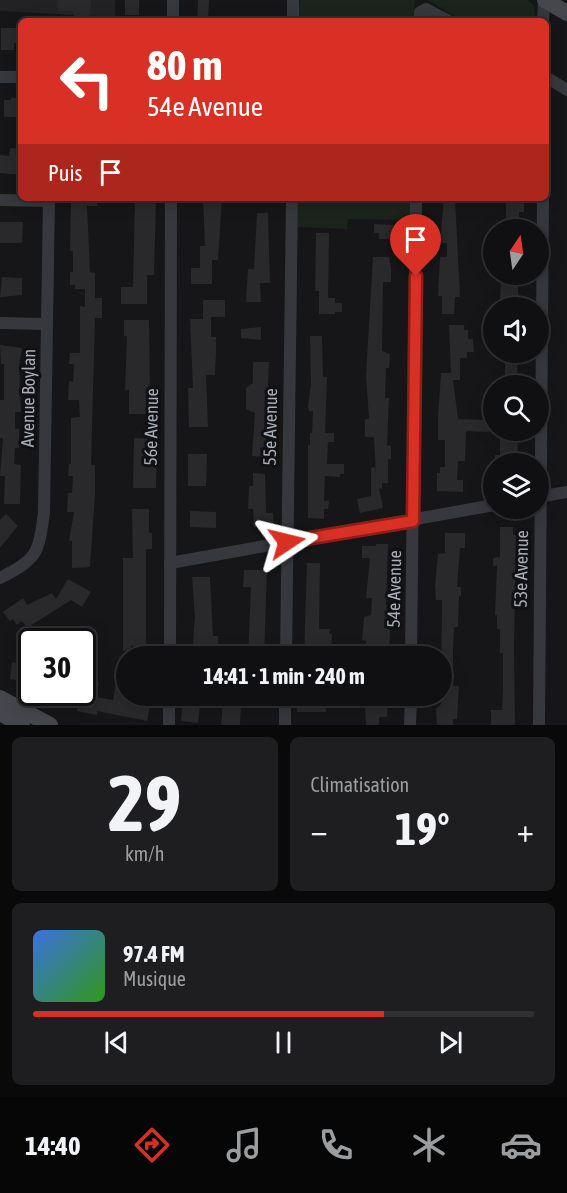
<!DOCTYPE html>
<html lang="fr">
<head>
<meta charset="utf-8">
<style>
  body { margin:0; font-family:"Asap Condensed",sans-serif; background:#1e1e20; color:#f1f3f6; height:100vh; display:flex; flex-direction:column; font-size:22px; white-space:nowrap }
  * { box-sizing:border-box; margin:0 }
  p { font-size:20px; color:#9c9d9f }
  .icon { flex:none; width:33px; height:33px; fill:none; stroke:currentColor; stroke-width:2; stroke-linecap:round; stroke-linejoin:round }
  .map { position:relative; height:725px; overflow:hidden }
  .drawer { display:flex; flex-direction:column; gap:12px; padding:12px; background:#09090a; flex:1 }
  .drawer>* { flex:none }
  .banner { position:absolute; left:18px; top:18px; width:531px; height:183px; border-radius:9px; box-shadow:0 3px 15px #0003,0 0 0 2px #303032; background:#d93025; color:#fff; overflow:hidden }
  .needle { width:39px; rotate:13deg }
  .fabs { position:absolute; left:483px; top:219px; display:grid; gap:12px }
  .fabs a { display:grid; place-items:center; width:66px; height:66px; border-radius:50%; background:#101012; box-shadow:0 3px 15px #0003,0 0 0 2px #303032; font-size:30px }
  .speed { position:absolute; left:18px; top:628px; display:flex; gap:12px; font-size:30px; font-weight:700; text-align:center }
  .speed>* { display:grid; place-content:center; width:78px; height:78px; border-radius:50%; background:#101012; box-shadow:0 3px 15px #0003,0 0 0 2px #303032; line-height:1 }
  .speed .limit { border:3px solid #111; border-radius:9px; background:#fff; color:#111 }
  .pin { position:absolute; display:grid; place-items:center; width:51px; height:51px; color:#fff; margin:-62px -26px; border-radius:50% 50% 50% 0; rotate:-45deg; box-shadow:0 0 6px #0007 }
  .pin .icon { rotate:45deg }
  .me { position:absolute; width:66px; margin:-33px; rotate:80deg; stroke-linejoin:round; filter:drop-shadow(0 0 4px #0008) }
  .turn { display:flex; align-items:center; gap:21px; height:126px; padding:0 30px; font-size:27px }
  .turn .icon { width:78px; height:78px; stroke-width:2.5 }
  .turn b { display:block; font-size:42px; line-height:51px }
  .then { display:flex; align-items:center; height:57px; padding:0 30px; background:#0003; gap:12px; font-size:22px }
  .big { font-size:45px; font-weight:700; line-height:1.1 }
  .drawer .tile { flex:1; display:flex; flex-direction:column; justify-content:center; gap:9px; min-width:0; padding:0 21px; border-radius:9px; background:#1e1e20 }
  .drawer .dial { align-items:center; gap:0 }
  .dial b { font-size:78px; line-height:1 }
  .song { display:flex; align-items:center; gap:18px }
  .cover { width:72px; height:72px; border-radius:9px; background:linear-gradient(135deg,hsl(220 70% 55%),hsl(110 70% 35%)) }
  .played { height:6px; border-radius:3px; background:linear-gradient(90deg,#d93025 70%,#303032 70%) }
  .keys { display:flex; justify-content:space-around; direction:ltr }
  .heat { display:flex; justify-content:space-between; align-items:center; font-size:33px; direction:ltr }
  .drawer .tiles { flex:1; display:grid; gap:12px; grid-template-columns:1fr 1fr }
  .tile:last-child { grid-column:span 2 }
  .trip { position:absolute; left:116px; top:646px; width:336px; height:60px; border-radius:30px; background:#101012; box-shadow:0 3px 15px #0003,0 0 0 2px #303032; font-weight:700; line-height:60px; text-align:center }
  .tab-bar { display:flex; height:96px; justify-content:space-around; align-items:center; background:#060607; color:#9c9d9f }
  .tab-bar .icon { width:42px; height:42px }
  .tab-bar .active { color:#d93025 }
  .tab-bar b { font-size:27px; color:#f1f3f6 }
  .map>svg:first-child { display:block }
  .built { fill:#222225 }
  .green { fill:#1c231d }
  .building { fill:#29292c }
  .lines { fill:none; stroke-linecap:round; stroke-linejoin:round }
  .street { stroke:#37383d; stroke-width:12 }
  .secondary { stroke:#45474d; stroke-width:16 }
  .route-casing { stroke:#8d1f18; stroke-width:15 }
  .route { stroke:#d93025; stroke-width:10 }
  .labels { text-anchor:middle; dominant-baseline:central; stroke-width:6; stroke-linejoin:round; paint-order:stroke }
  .street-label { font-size:18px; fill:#a8adb8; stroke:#111113 }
</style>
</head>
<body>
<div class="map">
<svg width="567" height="725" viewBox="0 0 567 725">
  <rect width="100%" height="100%" fill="#161618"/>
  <polygon class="built" points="0,0 115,0 115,17 0,11"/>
  <g class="green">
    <polygon points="300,0 415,0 412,21 298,21"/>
    <polygon points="428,0 528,0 534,6 535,21 463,21"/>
    <polygon points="298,198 410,198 410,220 348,219 347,229 298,227"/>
  </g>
  <g class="building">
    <polygon points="58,0 91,0 90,21 74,21 74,11 57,11"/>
    <rect x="125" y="0" width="14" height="15"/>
    <polygon points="198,0 209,0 208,21 197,21"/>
    <polygon points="1,28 21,28 21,43 14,43 14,50 1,50"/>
    <polygon points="11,98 21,98 21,117 4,117 4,100 11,100"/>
    <polygon points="10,148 21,149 21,175 0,173 0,155 9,156"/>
    <polygon points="71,198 97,198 97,206 87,206 90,272 95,273 95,298 102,298 102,318 95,318 91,465 95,465 95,494 90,567 72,568 72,541 69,541 74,512 67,512 68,493 72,493 73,476 68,476 69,464 71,464 71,418 80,417 79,400 68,400 69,381 73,382 74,364 69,364 70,353 80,353 80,306 85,307 85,289 75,289 75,285 70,285 70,272 73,272 73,251 70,251"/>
    <polygon points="135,198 156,198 154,275 147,275 147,304 121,304 121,287 133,287"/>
    <polygon points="203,198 222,198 218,260 212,260 212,284 191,284 191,268 200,268 200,246 205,246"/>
    <polygon points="444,198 455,198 460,297 455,297 454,314 442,314 442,296 438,296 440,257 447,257 447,243 440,243"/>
    <polygon points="506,199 524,199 524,212 519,212 519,230 506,230"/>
    <polygon points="257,213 268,213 270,283 260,283 261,302 246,302 248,269 254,269"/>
    <polygon points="0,222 23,222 22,243 0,243"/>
    <polygon points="374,224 393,225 393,239 379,239 379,233 374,233"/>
    <polygon points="316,233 329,233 328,298 335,298 335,303 342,303 342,312 335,312 335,314 319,314 319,291 315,291"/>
    <polygon points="373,257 389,257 391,269 391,282 383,282 382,351 390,354 389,368 386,368 385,398 389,398 387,445 391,446 391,459 388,459 388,483 382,483 382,489 379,488 383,508 360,513 357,499 371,496 371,468 375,467 376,473 374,437 365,437 365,419 369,419 366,375"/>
    <polygon points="501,274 517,274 519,304 500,303"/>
    <polygon points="2,277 22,278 22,295 0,297"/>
    <polygon points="203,300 225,300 225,317 211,317 211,337 216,337 216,352 215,375 206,375 208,427 189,427 188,388 193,388 190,319 203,319"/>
    <polygon points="124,320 149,320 150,399 154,399 154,414 129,414 129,390 125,390 127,336 124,336"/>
    <polygon points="449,325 464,325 464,330 468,330 468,339 473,339 474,352 467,352 467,358 460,358 460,380 453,380 458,419 489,420 489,432 466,431 465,461 458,461 457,480 463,480 463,492 437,491 437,473 440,473 440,467 445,467 445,440 438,440 438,418 441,373 451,373"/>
    <polygon points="261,327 261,340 241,338 241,329"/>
    <polygon points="310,336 322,336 323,377 327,377 325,433 334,433 334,442 328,442 327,464 344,464 344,474 340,474 340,477 325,476 324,501 329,501 328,509 324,509 324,519 308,518 308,445 310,445 310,433 312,433 313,411 309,411 308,407 311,383"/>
    <polygon points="0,345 22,348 19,365 21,412 15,412 15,429 19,429 19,448 15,448 14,464 21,465 20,504 4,504 5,476 0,476 3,438 0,438 0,400 4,400 4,364 1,364"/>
    <polygon points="505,352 518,352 517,376 505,376"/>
    <polygon points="253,362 269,362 265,457 252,456 255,413 246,409 246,388 253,383"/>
    <polygon points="500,432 518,433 517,464 495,464 495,455 500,455"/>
    <polygon points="134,438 157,439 156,488 133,488"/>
    <polygon points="188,454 207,454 206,486 188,486"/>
    <polygon points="253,473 265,474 266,513 273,513 274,526 254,527 253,509 248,509 249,486 253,486"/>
    <polygon points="132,509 149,509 149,533 152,533 152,549 146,549 146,646 131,646 131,651 123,651 123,558 133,558"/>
    <polygon points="190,511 216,512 216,528 190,527"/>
    <polygon points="6,514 18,526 0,548 0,520"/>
    <polygon points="500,527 513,527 513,535 518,535 518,545 516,545 514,647 515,725 491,725 491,710 502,710 503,689 503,653 500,653 500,629 497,629 497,615 495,615 497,566 493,566 493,558 500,557"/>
    <polygon points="445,533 465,533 465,548 460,548 457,587 461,587 461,596 459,596 458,627 454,627 453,646 453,686 459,686 457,719 453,719 453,725 437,725 436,709 441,704 442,600 436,600 435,586 438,554 445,553"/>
    <polygon points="376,544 388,544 386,604 390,631 389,655 386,657 374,657 374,645 366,645 366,641 362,640 364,617 371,615 372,598 366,598 370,558 362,558 362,546 376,546"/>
    <polygon points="307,563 320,563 319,629 330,629 329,634 332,634 331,653 325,657 304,657"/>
    <polygon points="244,570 267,570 264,657 248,657 251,587 243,587"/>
    <polygon points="192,577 210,577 213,636 218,636 218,657 192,657 195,617"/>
    <polygon points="68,579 91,592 82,607 71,600 27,628 22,621 17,625 13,619 10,621 3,612 23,598 27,605 52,593 56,599"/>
    <polygon points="12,662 32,667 31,683 10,679"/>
    <polygon points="118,673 126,675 126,696 152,696 147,721 97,711 97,715 77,711 78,704 62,701 63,693 82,693 83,689 88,690 89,681 99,682 96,697 113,700"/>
    <polygon points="183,696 201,696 198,723 181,721"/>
    <polygon points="227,698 241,702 240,725 221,725 223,704 227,705"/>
    <polygon points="297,699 319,699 319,702 326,703 326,712 297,712"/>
    <polygon points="365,703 388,703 387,717 379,717 379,725 366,725"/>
  </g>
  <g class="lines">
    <g class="street">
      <polyline points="173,21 173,0"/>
      <polyline points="293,21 293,0"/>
      <polyline points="419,21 420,12 426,9 449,21"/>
      <polyline points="543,21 544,0"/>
      <polyline points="0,77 21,77"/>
      <polyline points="546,77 567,90"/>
      <polyline points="0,200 49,201"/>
      <polyline points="0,323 46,324"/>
      <polyline points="538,497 567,492"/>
      <polyline points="170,563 494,505"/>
      <path d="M 0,578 C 38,558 38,555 44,513 L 49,198"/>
      <polyline points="170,657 171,198"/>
      <polyline points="286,657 292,198"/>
      <polyline points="411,657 416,198"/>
      <polyline points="169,725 169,696"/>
      <polyline points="285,725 285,696"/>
      <polyline points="410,725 411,696"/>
      <polyline points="539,725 543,198"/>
    </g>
    <g class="secondary">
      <polyline points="545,0 567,13"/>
      <polyline points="0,698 50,725"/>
      <polyline points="0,713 22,725"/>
    </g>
  </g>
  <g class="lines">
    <g class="route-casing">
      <polyline id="route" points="287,542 413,521 416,276"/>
    </g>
    <use href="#route" class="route"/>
  </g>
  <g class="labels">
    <g class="street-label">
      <text transform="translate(28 398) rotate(-89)">Avenue Boylan</text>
      <text transform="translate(151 427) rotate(-89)">56e Avenue</text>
      <text transform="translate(270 427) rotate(-89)">55e Avenue</text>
      <text transform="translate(521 569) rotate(-89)">53e Avenue</text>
      <text transform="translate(394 589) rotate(-89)">54e Avenue</text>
    </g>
  </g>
</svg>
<div class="fabs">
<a><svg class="needle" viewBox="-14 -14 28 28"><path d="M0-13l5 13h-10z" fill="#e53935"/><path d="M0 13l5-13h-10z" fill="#9c9d9f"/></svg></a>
<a><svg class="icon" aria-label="sound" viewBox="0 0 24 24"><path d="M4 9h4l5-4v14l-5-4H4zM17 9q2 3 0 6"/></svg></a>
<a><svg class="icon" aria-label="search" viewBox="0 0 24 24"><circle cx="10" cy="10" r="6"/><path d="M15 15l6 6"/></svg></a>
<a><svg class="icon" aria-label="layers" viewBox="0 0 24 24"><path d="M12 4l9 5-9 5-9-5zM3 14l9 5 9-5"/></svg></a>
</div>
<div class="speed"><div class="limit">30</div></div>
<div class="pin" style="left:416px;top:276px;background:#d93025"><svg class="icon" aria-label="arrive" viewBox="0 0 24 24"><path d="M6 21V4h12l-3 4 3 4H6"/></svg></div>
<svg class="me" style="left:287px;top:542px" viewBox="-20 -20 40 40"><path d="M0-17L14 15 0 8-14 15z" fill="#d93025" stroke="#fff" stroke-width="4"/></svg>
<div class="trip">14:41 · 1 min · 240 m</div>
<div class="banner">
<div class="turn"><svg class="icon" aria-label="left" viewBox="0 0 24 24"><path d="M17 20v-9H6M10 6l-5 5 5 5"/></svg><div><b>80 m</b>54e Avenue</div></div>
<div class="then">Puis<svg class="icon" aria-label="arrive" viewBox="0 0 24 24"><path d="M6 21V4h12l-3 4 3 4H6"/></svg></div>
</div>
</div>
<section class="drawer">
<div class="tiles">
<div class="tile dial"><b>29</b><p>km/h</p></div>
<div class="tile"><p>Climatisation</p>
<div class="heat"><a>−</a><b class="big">19°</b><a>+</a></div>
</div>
<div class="tile">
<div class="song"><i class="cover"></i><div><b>97.4 FM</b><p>Musique</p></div></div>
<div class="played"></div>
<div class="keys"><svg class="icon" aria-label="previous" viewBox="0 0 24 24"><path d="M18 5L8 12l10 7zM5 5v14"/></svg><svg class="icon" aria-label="pause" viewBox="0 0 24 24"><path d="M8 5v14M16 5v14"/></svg><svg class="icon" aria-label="next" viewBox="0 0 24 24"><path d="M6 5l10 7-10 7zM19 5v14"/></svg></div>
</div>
</div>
</section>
<nav class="tab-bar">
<b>14:40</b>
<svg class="icon active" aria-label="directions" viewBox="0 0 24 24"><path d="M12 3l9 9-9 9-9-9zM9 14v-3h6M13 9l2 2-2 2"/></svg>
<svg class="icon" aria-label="music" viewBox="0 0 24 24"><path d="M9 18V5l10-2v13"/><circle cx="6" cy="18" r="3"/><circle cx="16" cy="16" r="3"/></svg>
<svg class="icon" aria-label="phone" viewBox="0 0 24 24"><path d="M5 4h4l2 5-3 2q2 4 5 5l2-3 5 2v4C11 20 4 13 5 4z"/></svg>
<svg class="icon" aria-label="climate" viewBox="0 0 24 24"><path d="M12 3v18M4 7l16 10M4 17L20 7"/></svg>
<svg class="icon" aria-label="car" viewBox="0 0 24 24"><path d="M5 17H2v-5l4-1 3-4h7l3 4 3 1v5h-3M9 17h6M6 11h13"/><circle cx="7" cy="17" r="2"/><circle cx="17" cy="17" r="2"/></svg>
</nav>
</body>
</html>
